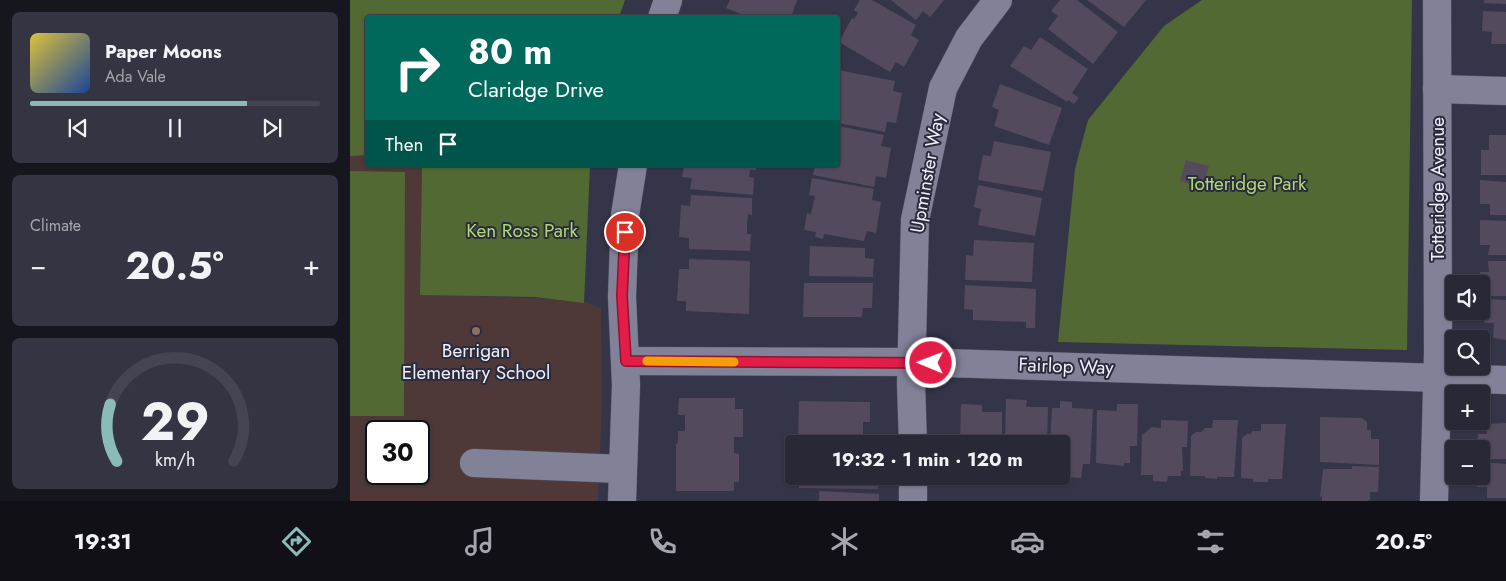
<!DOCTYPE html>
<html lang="en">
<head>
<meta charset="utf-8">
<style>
  body { margin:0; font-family:Jost,sans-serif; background:#343442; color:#f1f3f6; height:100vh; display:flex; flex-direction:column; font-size:19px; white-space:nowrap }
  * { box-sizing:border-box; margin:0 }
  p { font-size:16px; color:#a5a6ad }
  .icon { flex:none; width:28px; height:28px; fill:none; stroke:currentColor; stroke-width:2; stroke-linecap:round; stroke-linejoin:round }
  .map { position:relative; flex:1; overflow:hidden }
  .drawer { display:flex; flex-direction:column; gap:12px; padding:12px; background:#16161e; width:350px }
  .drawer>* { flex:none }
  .hud { position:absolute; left:15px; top:15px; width:475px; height:152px; border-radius:5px; box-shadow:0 1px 4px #0004,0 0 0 1px #444452; background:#00695c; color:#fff; overflow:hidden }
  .buttons { position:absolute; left:1095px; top:275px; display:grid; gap:10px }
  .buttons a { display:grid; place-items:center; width:45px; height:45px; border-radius:5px; background:#282837; box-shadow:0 1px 4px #0004,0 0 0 1px #444452; font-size:25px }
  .speed { position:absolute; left:15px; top:420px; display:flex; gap:10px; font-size:25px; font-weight:700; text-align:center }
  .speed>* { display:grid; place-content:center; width:65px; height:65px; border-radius:50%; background:#282837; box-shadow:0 1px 4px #0004,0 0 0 1px #444452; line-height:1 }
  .speed .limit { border:2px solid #111; border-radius:8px; background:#fff; color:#111 }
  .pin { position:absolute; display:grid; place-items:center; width:42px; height:42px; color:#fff; margin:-21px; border:2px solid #fff; border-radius:50%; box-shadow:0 1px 5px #0007 }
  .me { position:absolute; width:55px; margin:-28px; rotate:271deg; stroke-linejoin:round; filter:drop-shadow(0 0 4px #0008) }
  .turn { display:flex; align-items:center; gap:18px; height:105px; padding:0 20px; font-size:22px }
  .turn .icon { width:65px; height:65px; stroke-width:2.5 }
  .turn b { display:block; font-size:35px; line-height:42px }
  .then { display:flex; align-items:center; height:48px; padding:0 20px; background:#0003; gap:10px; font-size:19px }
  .big { font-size:38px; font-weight:700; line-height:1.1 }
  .drawer .card { flex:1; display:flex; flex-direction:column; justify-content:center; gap:8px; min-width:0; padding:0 18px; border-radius:8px; background:#343442 }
  .drawer .dial { align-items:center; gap:0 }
  .dial svg { height:130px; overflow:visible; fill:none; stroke:#444452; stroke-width:7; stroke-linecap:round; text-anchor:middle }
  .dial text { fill:#f1f3f6; stroke:none }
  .song { display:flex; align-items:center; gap:15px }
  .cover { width:60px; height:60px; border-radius:8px; background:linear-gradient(135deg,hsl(50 70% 55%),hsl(220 70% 35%)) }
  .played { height:5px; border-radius:2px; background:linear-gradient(90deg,#8bbbb9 75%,#444452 75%) }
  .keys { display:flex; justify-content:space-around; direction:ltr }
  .heat { display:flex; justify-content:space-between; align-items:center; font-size:28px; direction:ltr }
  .trip { position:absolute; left:435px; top:435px; width:285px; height:50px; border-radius:5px; background:#282837; box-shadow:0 1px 4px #0004,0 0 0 1px #444452; font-weight:700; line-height:50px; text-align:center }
  .tabs { display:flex; height:80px; justify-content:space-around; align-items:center; background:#101016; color:#a5a6ad }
  .tabs .icon { width:35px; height:35px }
  .tabs .on { color:#8bbbb9 }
  .tabs b { font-size:22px; color:#f1f3f6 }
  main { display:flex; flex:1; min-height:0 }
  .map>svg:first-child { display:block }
  .education { fill:#4e3938; fill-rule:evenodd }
  .green { fill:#536933 }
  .building { fill:#544a5d }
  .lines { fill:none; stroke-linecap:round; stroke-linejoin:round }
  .minor-casing { stroke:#545464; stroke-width:29 }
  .minor { stroke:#818198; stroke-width:28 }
  .route-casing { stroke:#92132f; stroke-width:12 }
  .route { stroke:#e11d48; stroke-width:9 }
  .slow { stroke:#f59e0b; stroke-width:9 }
  .education-dot { fill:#8d6e63; stroke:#2b2b3e; stroke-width:2 }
  .labels { text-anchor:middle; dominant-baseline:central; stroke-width:4; stroke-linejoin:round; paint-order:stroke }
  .street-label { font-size:19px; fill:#efeffc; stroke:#2b2b3e }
  .park-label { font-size:19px; fill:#afda73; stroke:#2b2b3e }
  .poi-label { font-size:19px; fill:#efeffc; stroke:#2b2b3e }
</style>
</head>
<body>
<main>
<section class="drawer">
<div class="card">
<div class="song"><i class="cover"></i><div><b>Paper Moons</b><p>Ada Vale</p></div></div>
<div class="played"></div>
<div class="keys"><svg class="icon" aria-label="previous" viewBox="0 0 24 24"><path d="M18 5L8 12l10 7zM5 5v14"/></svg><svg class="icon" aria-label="pause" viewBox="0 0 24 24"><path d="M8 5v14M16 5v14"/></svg><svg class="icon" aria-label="next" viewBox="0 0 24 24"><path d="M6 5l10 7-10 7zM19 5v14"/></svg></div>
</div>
<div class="card"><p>Climate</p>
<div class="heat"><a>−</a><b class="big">20.5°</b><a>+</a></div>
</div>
<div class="card dial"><svg viewBox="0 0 100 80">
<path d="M14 69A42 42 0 1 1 86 69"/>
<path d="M14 69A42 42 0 0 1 10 34" stroke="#8bbbb9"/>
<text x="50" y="56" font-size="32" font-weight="700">29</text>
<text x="50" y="72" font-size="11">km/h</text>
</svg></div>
</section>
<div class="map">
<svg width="1156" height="501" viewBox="0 0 1156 501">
  <rect width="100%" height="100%" fill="#353549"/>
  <path class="education" d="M 0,151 L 17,151 L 18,165 L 72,165 L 70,294 L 230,300 L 251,308 L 252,404 L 248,501 L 0,501 ZM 26,431 L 69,431 L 69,474 L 26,474 Z"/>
  <g class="green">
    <polygon points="0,0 275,0 269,17 18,18 17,155 0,156"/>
    <polygon points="852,0 1062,0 1057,350 708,342 725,169 738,120 814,26"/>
    <polygon points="72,165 240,165 234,303 185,297 70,295"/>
    <polygon points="0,171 55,172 54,416 0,416"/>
  </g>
  <g class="building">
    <polygon points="380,0 447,0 441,18 401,18 376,8"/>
    <polygon points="510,0 522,0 566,25 561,35 569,40 554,67 546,62 540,72 489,42 502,18 504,19 508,13 504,10"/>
    <polygon points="541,0 594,0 580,17 573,11 566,20"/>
    <polygon points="710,0 727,0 768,32 743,64 698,29 708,16 701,11"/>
    <polygon points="737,0 796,0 774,27"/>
    <polygon points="1134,0 1156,0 1156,4 1134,3"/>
    <polygon points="1133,11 1156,12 1156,44 1141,44 1142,32 1132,31"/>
    <polygon points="690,37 738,69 722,93 729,98 724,104 718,100 717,102 660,66 674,46 681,50"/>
    <polygon points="488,70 545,81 543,91 552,93 546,123 537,122 535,132 488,123"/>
    <polygon points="650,84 712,108 699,145 644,126 649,110 642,107"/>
    <polygon points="488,126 534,135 531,146 541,148 536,178 526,176 524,187 463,175 465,165 488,165"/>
    <polygon points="1139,135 1156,135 1156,175 1131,175 1131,150 1139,150"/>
    <polygon points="644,141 701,152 693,191 628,180 633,155 641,156"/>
    <polygon points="836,160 859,166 852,187 830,181"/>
    <polygon points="334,165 406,165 406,170 400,170 399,177 404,178 403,195 340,189 342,178 332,177"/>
    <polygon points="462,178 524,189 522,200 531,202 526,233 517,231 514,241 474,234 473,239 465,237 466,232 454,230 457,213 461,214 465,196 459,195"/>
    <polygon points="1130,180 1156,182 1156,215 1140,215 1140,204 1130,204"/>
    <polygon points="628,185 692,198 685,236 628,225 631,209 624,207"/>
    <polygon points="341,195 402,198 402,215 398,214 397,224 397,234 401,234 400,251 339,249 339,238 329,237 331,205 340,206"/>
    <polygon points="1130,220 1156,221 1156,255 1138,255 1140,245 1130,245"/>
    <polygon points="624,240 684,243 682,282 615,280 616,255 623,256"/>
    <polygon points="460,246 515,248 515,258 524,259 523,277 459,276"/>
    <polygon points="339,259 400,261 399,314 336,311 336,301 327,301 328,283 329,269 339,269"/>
    <polygon points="1138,261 1156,261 1156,296 1131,296 1130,272 1139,272"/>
    <polygon points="454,283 523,283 522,308 513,308 512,317 453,317"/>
    <polygon points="615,285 686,289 685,328 676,328 676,322 623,320 623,310 614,309"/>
    <polygon points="1135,299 1156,300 1156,340 1143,338 1144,323 1134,323"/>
    <polygon points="329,398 385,398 385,409 393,409 393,437 384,437 384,453 389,454 389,482 384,482 384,491 326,491 326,444 328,443 328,431 335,431 335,415 328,415"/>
    <polygon points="656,399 677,400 676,407 698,407 697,444 655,444"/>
    <polygon points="449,401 520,402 520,422 513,422 513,443 448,443"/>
    <polygon points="710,401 722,402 722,408 743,409 740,464 733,464 731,478 713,477 711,444 700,444 702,408 710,408"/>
    <polygon points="611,404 632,405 632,412 652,412 652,444 610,444"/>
    <polygon points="767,404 788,404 787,446 780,446 780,463 774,463 774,466 746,463 747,410 767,411"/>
    <polygon points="970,417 1012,418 1017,422 1017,430 1021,430 1021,439 1029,439 1029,465 970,462"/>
    <polygon points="811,420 838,421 837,447 832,447 833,471 831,471 831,476 818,476 817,482 803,481 803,475 791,475 792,435 802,427 811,428"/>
    <polygon points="863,420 888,420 884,477 867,477 867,479 855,478 855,476 840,476 841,436 846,432 851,432 855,428 862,428"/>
    <polygon points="1156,423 1156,459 1131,459 1131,449 1127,449 1128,434 1137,434 1135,424"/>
    <polygon points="911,424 936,424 932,479 918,479 918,482 903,482 903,479 891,478 892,438 897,434 901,434 902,431 911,431"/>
    <polygon points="1131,462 1156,464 1156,498 1137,498 1137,487 1127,487 1127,476 1131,476"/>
    <polygon points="1002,466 1029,467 1028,492 1020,492 1020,500 1016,501 972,501 972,496 970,497 973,469 1002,469"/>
    <polygon points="449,476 529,476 528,489 449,488"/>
    <polygon points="469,491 529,494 529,501 469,501"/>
  </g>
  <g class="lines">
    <g class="minor-casing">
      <g id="minor">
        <polyline points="312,18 318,0"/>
        <polyline points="1087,89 1156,91"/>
        <polyline points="276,361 562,362 1156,380"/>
        <polyline points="563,444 561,384 565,220 593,88 619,38 648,0"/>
        <polyline points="124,463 272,469"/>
        <polyline points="272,501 276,385 272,297 275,215 283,165"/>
        <polyline points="563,501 563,476"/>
        <polyline points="1084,501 1088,353 1087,0"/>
      </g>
    </g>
    <use href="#minor" class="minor"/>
  </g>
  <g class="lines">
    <g class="route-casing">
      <polyline id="route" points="275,232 272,296 276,361 581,363"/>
    </g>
    <use href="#route" class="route"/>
    <polyline class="slow" points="297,361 384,362"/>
  </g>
  <circle class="education-dot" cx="126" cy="331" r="5"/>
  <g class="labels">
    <g class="street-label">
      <text transform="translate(577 173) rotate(-80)">Upminster Way</text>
      <text transform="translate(1087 189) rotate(-90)">Totteridge Avenue</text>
      <text transform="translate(716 366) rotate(2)">Fairlop Way</text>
    </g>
    <g class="park-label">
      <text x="897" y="183">Totteridge Park</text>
      <text x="172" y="230">Ken Ross Park</text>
    </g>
    <g class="poi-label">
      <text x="126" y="350">Berrigan<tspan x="126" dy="22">Elementary School</tspan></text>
    </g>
  </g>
</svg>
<div class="buttons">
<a><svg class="icon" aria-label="sound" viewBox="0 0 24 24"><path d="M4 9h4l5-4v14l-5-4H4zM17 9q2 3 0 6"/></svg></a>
<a><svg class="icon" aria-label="search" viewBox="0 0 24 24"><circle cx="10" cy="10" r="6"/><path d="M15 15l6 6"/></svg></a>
<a>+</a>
<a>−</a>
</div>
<div class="speed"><div class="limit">30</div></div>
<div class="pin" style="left:275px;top:232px;background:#d93025"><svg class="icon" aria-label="arrive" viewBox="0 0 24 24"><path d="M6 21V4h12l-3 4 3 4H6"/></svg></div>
<svg class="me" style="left:581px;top:363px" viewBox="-20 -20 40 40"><circle r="17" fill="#e11d48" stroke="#fff" stroke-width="3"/><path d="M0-11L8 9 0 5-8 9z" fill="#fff"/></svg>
<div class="trip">19:32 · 1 min · 120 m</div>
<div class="hud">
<div class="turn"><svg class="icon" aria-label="right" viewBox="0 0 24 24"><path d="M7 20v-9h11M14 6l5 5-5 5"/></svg><div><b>80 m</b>Claridge Drive</div></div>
<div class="then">Then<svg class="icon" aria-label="arrive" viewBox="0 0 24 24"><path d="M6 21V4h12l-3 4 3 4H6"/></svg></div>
</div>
</div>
</main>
<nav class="tabs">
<b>19:31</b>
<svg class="icon on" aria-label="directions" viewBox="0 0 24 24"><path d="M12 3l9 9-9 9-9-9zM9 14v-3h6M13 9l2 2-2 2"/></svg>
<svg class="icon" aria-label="music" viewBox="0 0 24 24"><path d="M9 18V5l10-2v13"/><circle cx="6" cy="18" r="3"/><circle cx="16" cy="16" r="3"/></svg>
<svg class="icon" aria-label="phone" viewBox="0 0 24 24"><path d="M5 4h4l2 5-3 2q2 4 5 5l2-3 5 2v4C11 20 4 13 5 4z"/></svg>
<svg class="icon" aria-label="climate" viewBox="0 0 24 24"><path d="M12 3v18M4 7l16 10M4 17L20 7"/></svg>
<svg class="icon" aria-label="car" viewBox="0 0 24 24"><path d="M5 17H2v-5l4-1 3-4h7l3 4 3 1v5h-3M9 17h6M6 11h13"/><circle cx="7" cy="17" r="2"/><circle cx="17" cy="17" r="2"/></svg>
<svg class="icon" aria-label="filters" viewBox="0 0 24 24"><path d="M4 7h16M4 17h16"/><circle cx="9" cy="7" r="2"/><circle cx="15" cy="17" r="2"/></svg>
<b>20.5°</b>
</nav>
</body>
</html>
